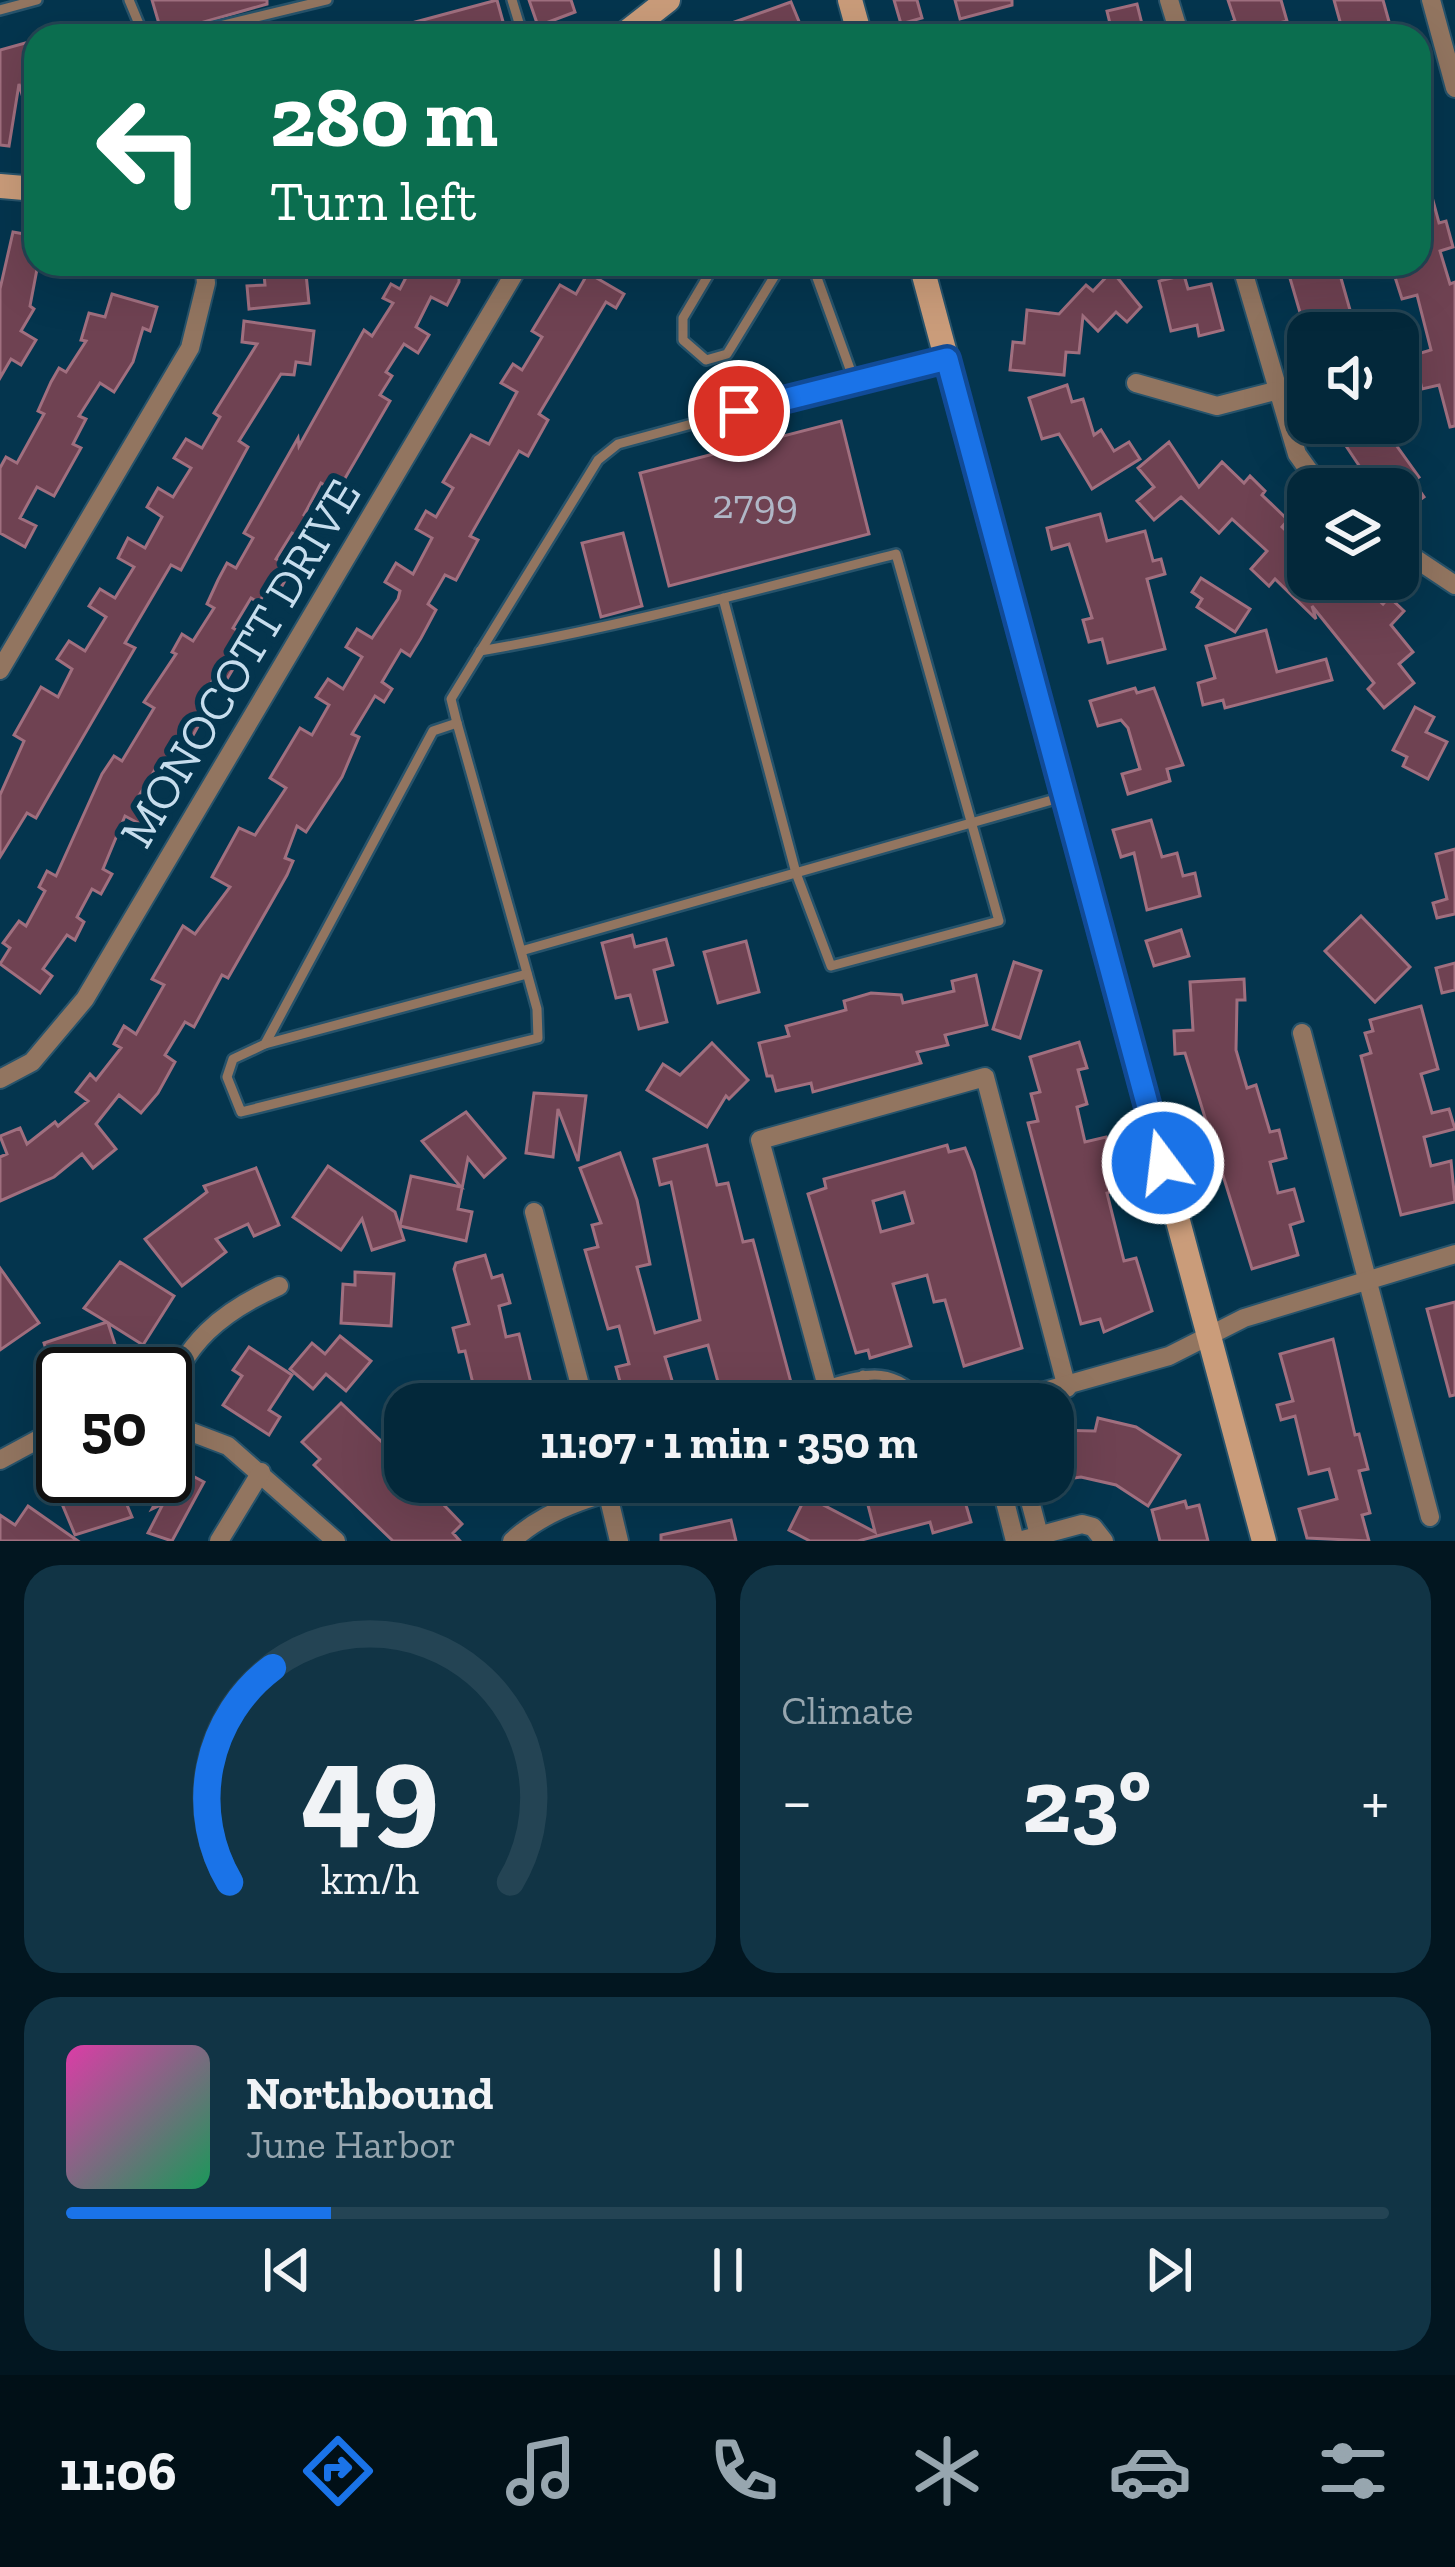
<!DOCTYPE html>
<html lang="en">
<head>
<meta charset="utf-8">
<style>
  body { margin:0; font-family:"Zilla Slab",serif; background:#113445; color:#f1f3f6; height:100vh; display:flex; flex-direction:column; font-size:45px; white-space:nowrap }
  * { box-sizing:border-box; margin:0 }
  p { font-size:39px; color:#97a6af }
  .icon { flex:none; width:66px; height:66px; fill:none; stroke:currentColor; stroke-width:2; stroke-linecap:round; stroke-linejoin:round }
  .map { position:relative; height:1541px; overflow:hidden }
  .sheet { display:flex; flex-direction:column; gap:24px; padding:24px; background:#021620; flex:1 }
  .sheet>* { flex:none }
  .hud { position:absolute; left:24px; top:24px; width:1407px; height:252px; border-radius:36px; box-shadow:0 12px 48px #0002,0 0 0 3px #244454; background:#0b6e4f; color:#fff; overflow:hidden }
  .tools { position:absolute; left:1287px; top:312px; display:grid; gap:24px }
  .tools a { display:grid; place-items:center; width:132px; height:132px; border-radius:24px; background:#03283a; box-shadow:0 12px 48px #0002,0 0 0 3px #244454; font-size:60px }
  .speed { position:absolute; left:36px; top:1347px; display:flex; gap:24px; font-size:60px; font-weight:700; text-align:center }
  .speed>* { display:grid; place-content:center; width:156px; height:156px; border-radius:50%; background:#03283a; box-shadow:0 12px 48px #0002,0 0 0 3px #244454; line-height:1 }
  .speed .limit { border:6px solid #111; border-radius:18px; background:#fff; color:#111 }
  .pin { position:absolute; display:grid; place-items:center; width:102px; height:102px; color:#fff; margin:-51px; border:6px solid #fff; border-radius:50%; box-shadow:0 3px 12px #0007 }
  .me { position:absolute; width:132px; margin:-66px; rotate:345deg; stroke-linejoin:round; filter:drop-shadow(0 0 9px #0008) }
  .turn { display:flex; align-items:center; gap:42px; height:252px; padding:0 48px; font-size:54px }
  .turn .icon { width:156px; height:156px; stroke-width:2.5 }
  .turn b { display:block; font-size:84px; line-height:102px }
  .big { font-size:90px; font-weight:700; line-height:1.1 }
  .sheet .card { flex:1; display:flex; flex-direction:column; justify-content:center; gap:18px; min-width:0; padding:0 42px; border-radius:36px; background:#113445 }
  .sheet .dial { align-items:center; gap:0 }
  .dial svg { height:312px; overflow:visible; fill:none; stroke:#244454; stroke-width:7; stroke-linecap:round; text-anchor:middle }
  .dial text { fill:#f1f3f6; stroke:none }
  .song { display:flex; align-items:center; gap:36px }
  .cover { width:144px; height:144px; border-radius:18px; background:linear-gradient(135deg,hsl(320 70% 55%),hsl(150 70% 35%)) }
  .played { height:12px; border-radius:6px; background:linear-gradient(90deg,#1a73e8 20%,#244454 20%) }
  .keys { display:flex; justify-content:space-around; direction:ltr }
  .heat { display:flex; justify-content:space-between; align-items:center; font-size:66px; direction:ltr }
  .sheet .tiles { flex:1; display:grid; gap:24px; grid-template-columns:1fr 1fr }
  .card:last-child { grid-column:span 2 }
  .trip { position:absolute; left:384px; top:1383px; width:690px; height:120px; border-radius:36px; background:#03283a; box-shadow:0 12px 48px #0002,0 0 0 3px #244454; font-weight:700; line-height:120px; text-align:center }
  .tab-bar { display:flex; height:192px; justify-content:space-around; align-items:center; background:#011017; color:#97a6af }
  .tab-bar .icon { width:84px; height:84px }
  .tab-bar .active { color:#1a73e8 }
  .tab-bar b { font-size:54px; color:#f1f3f6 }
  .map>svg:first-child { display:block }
  .building { fill:#6f4252; stroke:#a06f7f; stroke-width:3; fill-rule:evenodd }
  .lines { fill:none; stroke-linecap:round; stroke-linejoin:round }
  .lane-casing { stroke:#27536b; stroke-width:14 }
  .street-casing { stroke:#27536b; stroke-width:22 }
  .secondary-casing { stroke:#27536b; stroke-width:28 }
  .lane { stroke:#927560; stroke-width:9 }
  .street { stroke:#927560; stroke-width:18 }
  .secondary { stroke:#ca9c7a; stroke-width:24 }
  .route-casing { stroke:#114b97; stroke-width:30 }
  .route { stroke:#1a73e8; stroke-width:21 }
  .labels { text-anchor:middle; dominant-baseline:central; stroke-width:12; stroke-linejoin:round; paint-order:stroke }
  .number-label { font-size:42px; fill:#b0b6c6 }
  .street-label { font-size:48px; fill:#c6dded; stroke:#04354e }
</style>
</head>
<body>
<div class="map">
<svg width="1455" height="1541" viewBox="0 0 1455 1541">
  <rect width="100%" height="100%" fill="#04354e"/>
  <g class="building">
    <polygon points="152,0 267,0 267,4 162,34"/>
    <polygon points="497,0 507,36 382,36 382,31"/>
    <polygon points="529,0 571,0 575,12 538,26"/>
    <polygon points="894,0 917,0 922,18 901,24"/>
    <polygon points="955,0 1012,0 1012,5 960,19"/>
    <polygon points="1228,0 1281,0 1287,21 1263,27 1266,36 1200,36 1200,31 1235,21"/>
    <polygon points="1334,0 1383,0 1393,36 1344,36"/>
    <polygon points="791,2 800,24 783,31 785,36 734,36 729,24"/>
    <polygon points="1137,4 1145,36 1113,36 1107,11"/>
    <polygon points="36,40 36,128 32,129 19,84 9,146 0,145 0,50"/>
    <polygon points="1424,167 1439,223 1446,221 1453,247 1440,251 1450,284 1455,282 1455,426 1450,427 1439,385 1422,389 1414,355 1431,350 1417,295 1402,299 1394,274 1419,267 1419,168"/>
    <polygon points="13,232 36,236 38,264 30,306 34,309 21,331 36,340 21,365 11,359 0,378 0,289"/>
    <polygon points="263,264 305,264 309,303 249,309 247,286 265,285"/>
    <polygon points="413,264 459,264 459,282 447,305 431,297 416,327 429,335 418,353 404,344 386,372 392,376 380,395 390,401 337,492 321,483 304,515 318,524 307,542 292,533 276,559 292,568 282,586 271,581 259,603 251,598 233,628 251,639 224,684 214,678 198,704 207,710 170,777 156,768 137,799 152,807 142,825 125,816 103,869 112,874 101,894 92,889 77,917 84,922 75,940 67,935 43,969 52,976 40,993 0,964 10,948 3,943 19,921 26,926 45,891 39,887 47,871 56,876 102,774 114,756 122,761 154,708 144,702 176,654 172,652 182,634 193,641 214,608 207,604 218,580 227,563 236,568 253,538 244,533 298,438 299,446 364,330 372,336 393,303 383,298 391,284 400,289"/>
    <polygon points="1301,264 1337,264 1352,317 1340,320 1344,333 1306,333 1287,268"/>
    <polygon points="1112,271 1141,307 1127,322 1116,312 1098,331 1083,316 1079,353 1066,352 1064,375 1010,370 1013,342 1024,343 1027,310 1059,314 1086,285 1093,291"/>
    <polygon points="588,273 624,294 616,308 606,302 539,414 548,420 528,456 519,451 470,536 478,540 456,580 445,575 428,604 436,610 421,638 410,656 401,650 382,682 392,689 384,702 375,696 352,734 359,737 342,777 306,832 297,826 285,858 293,861 287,875 228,978 222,975 194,1027 185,1022 165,1055 175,1062 158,1093 141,1113 119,1095 96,1124 116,1149 93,1168 82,1154 54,1177 0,1201 0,1157 7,1154 0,1136 20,1128 27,1144 55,1122 58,1126 88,1101 76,1092 90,1074 96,1080 121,1048 114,1044 124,1026 136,1034 164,985 152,979 183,926 195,934 230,887 212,877 239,828 255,835 286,788 270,778 300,728 312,735 329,705 316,697 328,679 343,689 362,657 346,647 357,629 372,638 398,599 400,591 385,582 396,563 413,574 432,538 416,529 426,511 436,517 453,488 443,482 471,435 489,444 517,392 501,383 513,364 522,370 542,337 532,331 560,285 576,294"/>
    <polygon points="1184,275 1188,289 1211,284 1223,330 1199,336 1197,325 1171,331 1159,281"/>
    <polygon points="112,294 157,307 150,331 143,328 133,362 114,392 100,383 79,416 86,419 73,444 81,448 54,496 37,487 20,518 36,526 25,547 0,533 0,468 6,457 17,463 44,414 38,411 51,382 59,368 66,372 86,341 81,340 89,313 105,317"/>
    <polygon points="244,321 314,331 310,364 296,362 294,375 281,374 239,441 248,447 181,570 171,565 125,643 135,648 48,797 36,818 27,813 0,857 0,795 24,741 14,735 41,687 58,697 72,669 57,659 69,641 85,651 106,617 89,606 100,589 115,598 134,567 118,558 128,538 145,548 162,517 147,507 158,488 173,497 191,468 174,458 186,439 202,448 220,417 214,413 257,344 242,342"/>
    <polygon points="1067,385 1072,402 1083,399 1094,435 1101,430 1114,451 1129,442 1140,459 1092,489 1059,434 1042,439 1029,398"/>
    <polygon points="841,421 869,534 669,586 640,473"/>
    <polygon points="1360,423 1369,423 1383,443 1391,438 1419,477 1413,481 1424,497 1403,512 1398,489 1388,489 1373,467 1364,473 1340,437"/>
    <polygon points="1169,442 1199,487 1222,462 1244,483 1250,476 1265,491 1262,495 1288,520 1282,527 1308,552 1308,579 1356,579 1383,604 1389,597 1404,611 1391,625 1413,652 1399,664 1414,683 1384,708 1368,689 1374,683 1312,606 1316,619 1275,579 1269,586 1251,569 1267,551 1232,519 1219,533 1181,497 1154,520 1137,501 1154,487 1138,468"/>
    <polygon points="1100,514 1107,541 1145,531 1153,561 1161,559 1165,574 1147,579 1165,649 1108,663 1102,639 1089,642 1083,620 1092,618 1069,544 1052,549 1047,528"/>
    <polygon points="623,533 642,606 601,617 582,543"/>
    <polygon points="1201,578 1250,609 1235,632 1197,607 1202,599 1192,592"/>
    <polygon points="1266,630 1277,672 1326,659 1332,680 1225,708 1223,700 1203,705 1198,683 1215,678 1206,646"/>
    <polygon points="1135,688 1137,693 1154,688 1183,765 1167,769 1170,781 1128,794 1122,774 1140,769 1128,728 1121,720 1098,726 1090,701"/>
    <polygon points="1415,707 1434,717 1426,732 1447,742 1428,779 1403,766 1407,757 1393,750"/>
    <polygon points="1151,820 1162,857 1177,853 1183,876 1195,873 1200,896 1147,910 1134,853 1121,857 1113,830"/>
    <polygon points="1455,849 1455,914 1437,918 1433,903 1447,899 1436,854"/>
    <polygon points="1361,916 1410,967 1375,1002 1325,951"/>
    <polygon points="1181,930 1189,956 1154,966 1146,941"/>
    <polygon points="632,935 635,947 666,939 673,965 654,970 667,1022 639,1029 630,995 616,998 602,943"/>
    <polygon points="746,941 759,992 718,1003 704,952"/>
    <polygon points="1014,962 1041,971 1020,1038 993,1029"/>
    <polygon points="1455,963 1455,990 1442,993 1436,968"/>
    <polygon points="976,975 987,1025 945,1035 948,1045 917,1052 921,1063 813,1092 811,1083 776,1091 772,1076 767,1076 759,1043 789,1036 786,1026 846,1010 844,1001 871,993 901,995 903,1003 954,991 952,981"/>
    <polygon points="1244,979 1245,1000 1237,1000 1236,1050 1247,1088 1256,1085 1270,1132 1279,1130 1286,1158 1270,1162 1278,1193 1294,1189 1303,1221 1290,1225 1298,1255 1252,1269 1185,1053 1175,1054 1174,1031 1193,1030 1190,982"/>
    <polygon points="1421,1006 1438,1069 1421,1074 1432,1113 1449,1109 1455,1129 1424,1137 1431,1166 1451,1161 1455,1202 1401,1215 1361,1056 1371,1053 1365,1033 1373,1031 1370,1020"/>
    <polygon points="1079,1042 1087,1068 1078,1070 1087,1104 1077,1107 1085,1142 1106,1137 1119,1190 1107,1193 1124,1261 1136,1258 1152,1311 1104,1332 1100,1319 1081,1324 1028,1123 1038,1121 1031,1094 1040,1092 1030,1057"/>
    <polygon points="712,1043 748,1080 729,1099 726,1096 707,1127 647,1090 663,1064 680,1075"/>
    <polygon points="534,1093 586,1096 578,1161 558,1109 553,1157 526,1153"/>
    <polygon points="466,1112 505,1158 484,1177 468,1158 458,1209 472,1212 466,1241 400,1226 411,1176 461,1187 422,1141"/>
    <polygon points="707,1145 717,1185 728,1183 743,1242 753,1240 796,1401 724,1404 708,1345 665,1357 679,1404 626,1404 616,1367 629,1364 619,1326 608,1329 585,1250 598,1247 592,1225 601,1223 580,1168 620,1153 637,1200 650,1264 637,1267 655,1333 700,1320 671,1182 660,1185 654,1159"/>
    <path d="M 947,1145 L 949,1152 L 965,1148 L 974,1171 L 1022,1348 L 964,1366 L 945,1300 L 934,1302 L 927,1275 L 893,1284 L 911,1346 L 870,1358 L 868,1350 L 856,1353 L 808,1194 L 826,1188 L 824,1179 ZM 904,1192 L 913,1223 L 881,1232 L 873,1201 Z"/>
    <polygon points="328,1166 395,1212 404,1240 372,1250 362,1219 341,1250 293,1217"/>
    <polygon points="256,1168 279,1225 254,1236 248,1224 216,1239 226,1252 182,1286 145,1239 207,1192 204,1186"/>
    <polygon points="485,1255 492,1278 502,1275 510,1303 499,1306 506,1337 519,1334 536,1404 478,1404 465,1351 459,1352 453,1328 469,1324 454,1269 456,1263"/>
    <polygon points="120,1262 174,1296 143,1345 108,1323 123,1369 54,1374 44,1343 107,1322 84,1308"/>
    <polygon points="0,1268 39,1323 0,1350"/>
    <polygon points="355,1272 394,1274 391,1326 341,1323 343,1284 355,1285"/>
    <polygon points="1455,1302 1455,1395 1450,1396 1427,1309"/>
    <polygon points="340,1336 371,1361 346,1391 326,1374 313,1389 290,1369 312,1343 325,1354"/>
    <polygon points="1333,1339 1355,1435 1359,1434 1368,1469 1359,1471 1370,1513 1362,1515 1369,1541 1307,1538 1299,1509 1337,1499 1329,1469 1309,1474 1295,1416 1281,1420 1277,1405 1293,1401 1280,1354"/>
    <polygon points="249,1347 292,1375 269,1410 280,1417 269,1435 223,1405 242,1376 233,1370"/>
    <polygon points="341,1403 405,1464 405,1482 422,1482 462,1524 453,1533 460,1541 393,1541 314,1465 320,1459 302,1442"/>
    <polygon points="1098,1418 1136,1427 1180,1455 1148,1506 1116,1485 1081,1477 1053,1481 1053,1430 1095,1431"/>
    <polygon points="165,1461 204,1482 172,1541 148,1533 163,1504 152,1509 165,1485"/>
    <polygon points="61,1476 80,1476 83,1484 115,1476 132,1517 75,1535 52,1480"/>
    <polygon points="862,1482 970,1482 975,1502 966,1505 971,1522 933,1533 930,1522 858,1541 810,1541 789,1530 806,1496 875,1532"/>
    <polygon points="1185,1501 1187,1508 1199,1505 1208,1541 1160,1541 1152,1510"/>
    <polygon points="28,1506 78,1541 0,1541 0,1515 15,1525"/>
    <polygon points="731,1520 736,1541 661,1541 661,1535"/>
  </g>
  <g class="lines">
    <g class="lane-casing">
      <g id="lane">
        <polyline points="129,0 144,36"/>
        <polyline points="512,0 523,36"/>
        <polyline points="0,10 37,0"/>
        <polyline points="178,36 327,0"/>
        <polyline points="715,264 683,318 683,340 706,360 727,354 782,264"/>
        <polyline points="854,380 943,360"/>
        <path d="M 480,651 C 621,627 758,589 896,554 L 999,921 L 831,966 L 796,873 L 723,598"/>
        <polyline points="457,723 451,699 598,460 618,444 854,380 812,264"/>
        <polyline points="521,951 537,1009 538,1038 241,1112 227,1077 233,1059 265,1044 433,731 457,723 521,951 1059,798"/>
        <polyline points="265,1044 527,974"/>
        <polyline points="863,1375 872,1404"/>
        <path d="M 826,1385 C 870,1372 895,1366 926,1404"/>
      </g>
    </g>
    <g class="street-casing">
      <g id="street">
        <polyline points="1169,0 1180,36"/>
        <polyline points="1431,0 1455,88"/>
        <polyline points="1241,264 1297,454 1322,489"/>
        <polyline points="1136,383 1217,406 1275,391"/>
        <polyline points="1398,547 1455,585"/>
        <polyline points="0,670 190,348 206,283 204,264"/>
        <polyline points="1302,1033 1430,1517"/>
        <polyline points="0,1079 32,1062 85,999 520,264"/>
        <polyline points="534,1212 585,1404"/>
        <polyline points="829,1394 760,1140 985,1077 1067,1388"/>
        <polyline points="999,1404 1169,1356 1244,1318 1455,1254"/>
        <path d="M 165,1405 C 182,1343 223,1311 279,1286"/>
        <polyline points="165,1422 228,1446 336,1541"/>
        <polyline points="0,1460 63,1426"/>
        <polyline points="605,1482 619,1541"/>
        <polyline points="1000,1482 1015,1541"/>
        <polyline points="1025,1482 1039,1535"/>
        <polyline points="219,1541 261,1472"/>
        <path d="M 512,1541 C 549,1506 605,1492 654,1482"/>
        <polyline points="1019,1541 1082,1524 1093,1527 1104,1541"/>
      </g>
    </g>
    <g class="secondary-casing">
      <g id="secondary">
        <polyline points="850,0 860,36"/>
        <polyline points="622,36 668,0"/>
        <polyline points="0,186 36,189"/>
        <polyline points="921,264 1264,1541"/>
      </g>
    </g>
    <use href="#lane" class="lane"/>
    <use href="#street" class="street"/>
    <use href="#secondary" class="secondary"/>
  </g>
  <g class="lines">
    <g class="route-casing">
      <polyline id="route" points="739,411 947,359 1163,1163"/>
    </g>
    <use href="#route" class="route"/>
  </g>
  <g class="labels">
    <g class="number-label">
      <text x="755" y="503">2799</text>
    </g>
    <g class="street-label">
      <text transform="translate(240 663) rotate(-59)">MONOCOTT DRIVE</text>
    </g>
  </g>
</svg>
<div class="tools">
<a><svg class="icon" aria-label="sound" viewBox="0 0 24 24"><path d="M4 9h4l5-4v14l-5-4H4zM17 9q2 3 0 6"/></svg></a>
<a><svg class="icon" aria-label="layers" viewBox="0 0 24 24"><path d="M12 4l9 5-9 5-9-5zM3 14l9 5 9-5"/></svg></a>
</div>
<div class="speed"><div class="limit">50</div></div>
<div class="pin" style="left:739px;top:411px;background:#d93025"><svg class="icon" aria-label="arrive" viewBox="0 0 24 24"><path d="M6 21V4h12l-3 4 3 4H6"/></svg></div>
<svg class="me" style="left:1163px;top:1163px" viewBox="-20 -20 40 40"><circle r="17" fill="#1a73e8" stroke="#fff" stroke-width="3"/><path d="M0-11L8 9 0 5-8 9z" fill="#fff"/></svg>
<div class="trip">11:07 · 1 min · 350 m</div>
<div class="hud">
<div class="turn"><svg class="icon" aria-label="left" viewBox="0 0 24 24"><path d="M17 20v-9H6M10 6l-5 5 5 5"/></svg><div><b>280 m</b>Turn left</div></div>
</div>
</div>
<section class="sheet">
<div class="tiles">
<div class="card dial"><svg viewBox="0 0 100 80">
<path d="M14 69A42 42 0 1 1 86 69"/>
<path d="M14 69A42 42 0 0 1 25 14" stroke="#1a73e8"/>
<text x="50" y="56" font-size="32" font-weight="700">49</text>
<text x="50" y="72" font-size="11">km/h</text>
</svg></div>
<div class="card"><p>Climate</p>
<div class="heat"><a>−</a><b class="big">23°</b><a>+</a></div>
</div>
<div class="card">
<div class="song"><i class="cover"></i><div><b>Northbound</b><p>June Harbor</p></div></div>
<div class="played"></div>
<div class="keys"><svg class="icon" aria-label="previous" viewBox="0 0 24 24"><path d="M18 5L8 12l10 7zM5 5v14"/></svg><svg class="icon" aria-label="pause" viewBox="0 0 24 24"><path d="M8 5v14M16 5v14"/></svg><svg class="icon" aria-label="next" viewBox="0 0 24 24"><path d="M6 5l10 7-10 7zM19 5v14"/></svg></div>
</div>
</div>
</section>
<nav class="tab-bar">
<b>11:06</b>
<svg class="icon active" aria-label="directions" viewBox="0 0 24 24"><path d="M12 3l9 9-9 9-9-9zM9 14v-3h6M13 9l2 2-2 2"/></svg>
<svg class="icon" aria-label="music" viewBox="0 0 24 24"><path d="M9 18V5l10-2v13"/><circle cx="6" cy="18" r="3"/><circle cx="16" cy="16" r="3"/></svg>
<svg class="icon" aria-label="phone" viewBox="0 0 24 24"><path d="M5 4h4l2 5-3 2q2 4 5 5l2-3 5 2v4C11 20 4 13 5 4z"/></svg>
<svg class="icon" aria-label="climate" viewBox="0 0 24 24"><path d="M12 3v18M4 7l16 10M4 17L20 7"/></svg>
<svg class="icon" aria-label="car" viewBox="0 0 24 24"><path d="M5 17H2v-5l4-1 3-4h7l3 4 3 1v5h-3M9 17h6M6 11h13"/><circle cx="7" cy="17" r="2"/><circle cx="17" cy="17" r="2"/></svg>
<svg class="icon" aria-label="filters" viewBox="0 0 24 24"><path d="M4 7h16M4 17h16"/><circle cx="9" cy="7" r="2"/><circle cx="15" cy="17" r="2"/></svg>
</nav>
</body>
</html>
